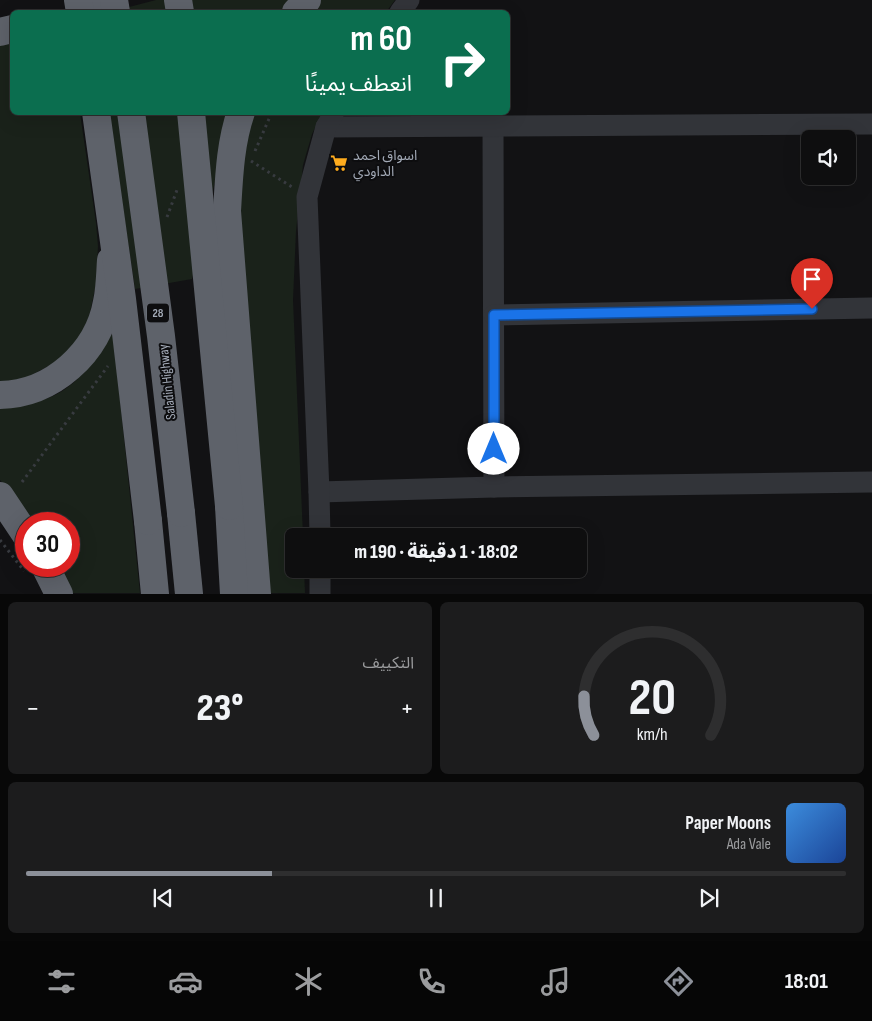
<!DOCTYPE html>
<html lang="ar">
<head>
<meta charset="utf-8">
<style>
  body { margin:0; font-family:"Sofia Sans Condensed","Noto Sans Arabic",sans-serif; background:#1c1c1d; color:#f1f3f6; direction:rtl; height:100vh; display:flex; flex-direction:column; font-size:19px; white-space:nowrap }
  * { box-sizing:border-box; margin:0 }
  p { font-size:16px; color:#9b9c9e }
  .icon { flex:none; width:28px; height:28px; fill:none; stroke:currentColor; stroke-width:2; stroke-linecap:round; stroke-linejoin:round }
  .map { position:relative; height:594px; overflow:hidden; direction:ltr }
  .details { display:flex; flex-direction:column; gap:8px; padding:8px; background:#080808; flex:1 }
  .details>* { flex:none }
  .top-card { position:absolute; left:10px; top:10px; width:500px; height:105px; border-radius:8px; box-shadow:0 5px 20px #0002,0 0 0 1px #2e2e2f; direction:rtl; background:#0b6e4f; color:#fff; overflow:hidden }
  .controls { position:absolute; left:801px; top:130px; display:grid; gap:10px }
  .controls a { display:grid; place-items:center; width:55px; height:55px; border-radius:8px; background:#0e0e0f; box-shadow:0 5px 20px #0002,0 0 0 1px #2e2e2f; font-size:25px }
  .speed { position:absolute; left:15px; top:512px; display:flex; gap:10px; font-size:25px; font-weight:700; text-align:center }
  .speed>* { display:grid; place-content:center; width:65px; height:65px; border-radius:50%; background:#0e0e0f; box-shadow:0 5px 20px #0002,0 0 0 1px #2e2e2f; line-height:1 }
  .speed .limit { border:8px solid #d22; background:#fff; color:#111 }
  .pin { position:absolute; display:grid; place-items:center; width:42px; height:42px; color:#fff; margin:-51px -21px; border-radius:50% 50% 50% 0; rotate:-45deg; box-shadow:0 0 5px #0007 }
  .pin .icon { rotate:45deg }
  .me { position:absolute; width:55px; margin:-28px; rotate:0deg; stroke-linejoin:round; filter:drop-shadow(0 0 4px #0008) }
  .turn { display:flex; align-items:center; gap:18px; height:105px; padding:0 15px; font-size:22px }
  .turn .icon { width:65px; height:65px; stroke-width:2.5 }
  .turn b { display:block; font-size:35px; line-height:42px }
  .big { font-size:38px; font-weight:800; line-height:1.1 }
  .details .card { flex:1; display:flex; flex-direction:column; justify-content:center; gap:8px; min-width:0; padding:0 18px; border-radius:8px; background:#1c1c1d }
  .details .dial { align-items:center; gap:0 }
  .dial svg { height:130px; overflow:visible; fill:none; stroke:#2e2e2f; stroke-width:7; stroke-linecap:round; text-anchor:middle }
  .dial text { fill:#f1f3f6; stroke:none }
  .song { display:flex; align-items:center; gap:15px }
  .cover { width:60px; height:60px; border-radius:8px; background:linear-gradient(135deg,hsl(210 70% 55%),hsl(220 70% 35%)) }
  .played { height:5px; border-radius:2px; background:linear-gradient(90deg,#8c9099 30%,#2e2e2f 30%) }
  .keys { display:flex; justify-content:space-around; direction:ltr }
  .heat { display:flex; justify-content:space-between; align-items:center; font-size:28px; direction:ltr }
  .details .tiles { flex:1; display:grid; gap:8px; grid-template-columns:1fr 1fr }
  .card:last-child { grid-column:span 2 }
  .trip { position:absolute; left:285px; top:528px; width:302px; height:50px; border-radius:8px; background:#0e0e0f; box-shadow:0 5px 20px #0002,0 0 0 1px #2e2e2f; font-weight:800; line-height:50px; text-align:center; direction:rtl }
  .tab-bar { display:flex; height:80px; justify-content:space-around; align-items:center; background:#060606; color:#9b9c9e }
  .tab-bar .icon { width:35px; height:35px }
  .tab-bar .selected { color:#8c9099 }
  .tab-bar b { font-size:22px; color:#f1f3f6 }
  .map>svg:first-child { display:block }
  .green { fill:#1a221a }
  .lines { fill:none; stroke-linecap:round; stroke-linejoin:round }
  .path { stroke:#383b40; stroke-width:3; stroke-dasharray:2.5 4; stroke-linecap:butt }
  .minor { stroke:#323439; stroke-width:21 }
  .highway { stroke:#5e626a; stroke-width:28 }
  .highway-bridge { stroke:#5e626a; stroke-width:28 }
  .route-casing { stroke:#114b97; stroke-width:12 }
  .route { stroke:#1a73e8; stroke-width:9 }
  .labels { text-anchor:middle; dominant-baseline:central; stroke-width:4; stroke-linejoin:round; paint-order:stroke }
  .shield { fill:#0d0d0f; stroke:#757a84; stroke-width:1 }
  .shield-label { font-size:12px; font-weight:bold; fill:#a2a9b6 }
  .poi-label { font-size:14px; fill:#a2a9b6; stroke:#0d0d0f; text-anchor:start }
  .street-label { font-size:14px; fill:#a2a9b6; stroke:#0d0d0f }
</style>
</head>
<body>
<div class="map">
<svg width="872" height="594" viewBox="0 0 872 594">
  <rect width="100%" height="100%" fill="#121214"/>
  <g class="green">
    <polygon points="156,0 295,0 284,12 110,12"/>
    <polygon points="316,0 395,0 386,12 305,12"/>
    <polygon points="12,39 12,112 80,113 96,223 98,246 96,284 89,317 78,340 60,360 24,379 0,382 0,42"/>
    <polygon points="109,113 231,113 192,279 135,289"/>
    <polygon points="250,113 322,113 312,134 303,165 296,231 293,300 303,536 294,536 294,569 304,569 305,593 270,593 237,174"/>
    <path d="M 113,332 L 140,593 L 72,593 L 58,566 L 69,566 L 69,524 L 33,524 L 18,501 L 0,480 L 0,406 C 13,404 26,404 38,401 C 74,393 95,361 113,332 Z"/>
  </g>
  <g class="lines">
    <g class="path">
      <polyline points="255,151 272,112"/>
      <polyline points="251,161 292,187"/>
      <polyline points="167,217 177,190"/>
      <polyline points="22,482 108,366"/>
      <polyline points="0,540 24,571"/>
    </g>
    <g class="minor">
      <polyline points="400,12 409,0"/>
      <polyline points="493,126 494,487"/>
      <polyline points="326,127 872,124"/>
      <polyline points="494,315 872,308"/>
      <polyline points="319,492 494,487 872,482"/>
      <polyline points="320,536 319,492 307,197 326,127 333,115"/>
      <polyline points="320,569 320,594"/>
    </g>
    <g class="highway">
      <polyline points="178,0 180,12"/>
      <polyline points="90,8 101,5"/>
      <polyline points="296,12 307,0"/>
      <polyline points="0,32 12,29"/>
      <path d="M 241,112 C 230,144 229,178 227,211 L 257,594"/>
      <path d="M 0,395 C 52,394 98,353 107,302 C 110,289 110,274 111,260"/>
      <polyline points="0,496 26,535"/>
      <polyline points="229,506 234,594"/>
      <polyline points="181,513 189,594"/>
      <polyline points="148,521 155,594"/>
      <polyline points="45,566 59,594"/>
    </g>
    <g class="highway-bridge">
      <polyline points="78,0 80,12"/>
      <polyline points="114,0 116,12"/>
      <polyline points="96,112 122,299 148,521"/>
      <polyline points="131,112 161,336 181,513"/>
      <polyline points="191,112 229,506"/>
    </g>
  </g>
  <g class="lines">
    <g class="route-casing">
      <polyline id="route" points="494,449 494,315 812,309"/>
    </g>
    <use href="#route" class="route"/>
  </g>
  <defs>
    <g id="supermarket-bare" transform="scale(1.35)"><path d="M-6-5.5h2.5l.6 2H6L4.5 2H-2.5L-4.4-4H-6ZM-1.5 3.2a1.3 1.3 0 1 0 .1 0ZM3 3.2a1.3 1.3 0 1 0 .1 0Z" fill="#ffac1e" stroke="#0d0d0f" stroke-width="2.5" paint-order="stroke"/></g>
  </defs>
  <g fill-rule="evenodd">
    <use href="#supermarket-bare" x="339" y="163"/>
  </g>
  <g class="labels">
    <rect class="shield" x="147" y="303.5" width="22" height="19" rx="4"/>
    <g class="shield-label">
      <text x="158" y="313">28</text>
    </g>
    <g class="poi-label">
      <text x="353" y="155">اسواق احمد<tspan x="353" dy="16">الداودي</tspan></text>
    </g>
    <g class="street-label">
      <text transform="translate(167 382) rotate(-96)">Saladin Highway</text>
    </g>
  </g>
</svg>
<div class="controls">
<a><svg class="icon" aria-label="sound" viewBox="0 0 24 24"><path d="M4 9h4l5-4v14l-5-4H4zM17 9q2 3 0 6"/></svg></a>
</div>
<div class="speed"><div class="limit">30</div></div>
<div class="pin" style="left:812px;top:309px;background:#d93025"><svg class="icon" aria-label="arrive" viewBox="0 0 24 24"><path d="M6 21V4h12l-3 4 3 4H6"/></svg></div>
<svg class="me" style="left:494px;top:449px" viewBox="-20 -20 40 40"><circle r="19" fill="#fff"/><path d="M0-13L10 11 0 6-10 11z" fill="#1a73e8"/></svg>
<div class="trip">18:02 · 1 دقيقة · 190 m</div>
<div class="top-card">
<div class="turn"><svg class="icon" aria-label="right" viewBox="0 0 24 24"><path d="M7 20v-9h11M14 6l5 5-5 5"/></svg><div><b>60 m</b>انعطف يمينًا</div></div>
</div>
</div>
<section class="details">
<div class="tiles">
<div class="card dial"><svg viewBox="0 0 100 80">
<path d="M14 69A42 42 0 1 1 86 69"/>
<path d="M14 69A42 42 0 0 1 8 45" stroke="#8c9099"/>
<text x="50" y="56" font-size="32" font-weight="700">20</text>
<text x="50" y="72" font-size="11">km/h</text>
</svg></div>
<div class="card"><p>التكييف</p>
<div class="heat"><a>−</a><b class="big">23°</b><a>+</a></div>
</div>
<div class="card">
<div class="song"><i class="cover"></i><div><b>Paper Moons</b><p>Ada Vale</p></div></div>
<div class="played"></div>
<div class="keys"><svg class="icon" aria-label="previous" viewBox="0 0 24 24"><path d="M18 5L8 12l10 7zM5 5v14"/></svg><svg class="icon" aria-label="pause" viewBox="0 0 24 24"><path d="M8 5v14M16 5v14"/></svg><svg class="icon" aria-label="next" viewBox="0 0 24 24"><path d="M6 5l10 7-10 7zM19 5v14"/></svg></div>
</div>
</div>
</section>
<nav class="tab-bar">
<b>18:01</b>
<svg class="icon selected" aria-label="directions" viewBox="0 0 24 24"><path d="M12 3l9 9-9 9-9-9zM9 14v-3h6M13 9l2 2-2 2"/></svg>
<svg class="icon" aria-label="music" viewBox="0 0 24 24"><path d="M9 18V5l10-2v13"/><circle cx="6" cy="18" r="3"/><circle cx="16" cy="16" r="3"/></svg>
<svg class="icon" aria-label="phone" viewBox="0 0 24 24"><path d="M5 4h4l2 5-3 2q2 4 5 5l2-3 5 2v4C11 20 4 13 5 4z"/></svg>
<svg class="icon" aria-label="climate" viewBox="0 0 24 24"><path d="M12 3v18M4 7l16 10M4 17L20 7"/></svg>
<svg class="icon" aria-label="car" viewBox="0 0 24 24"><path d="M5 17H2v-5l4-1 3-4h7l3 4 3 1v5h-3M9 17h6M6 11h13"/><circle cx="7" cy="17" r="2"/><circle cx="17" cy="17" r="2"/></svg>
<svg class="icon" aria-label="filters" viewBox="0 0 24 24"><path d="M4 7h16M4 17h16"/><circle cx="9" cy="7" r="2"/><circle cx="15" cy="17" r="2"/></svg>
</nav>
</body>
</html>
